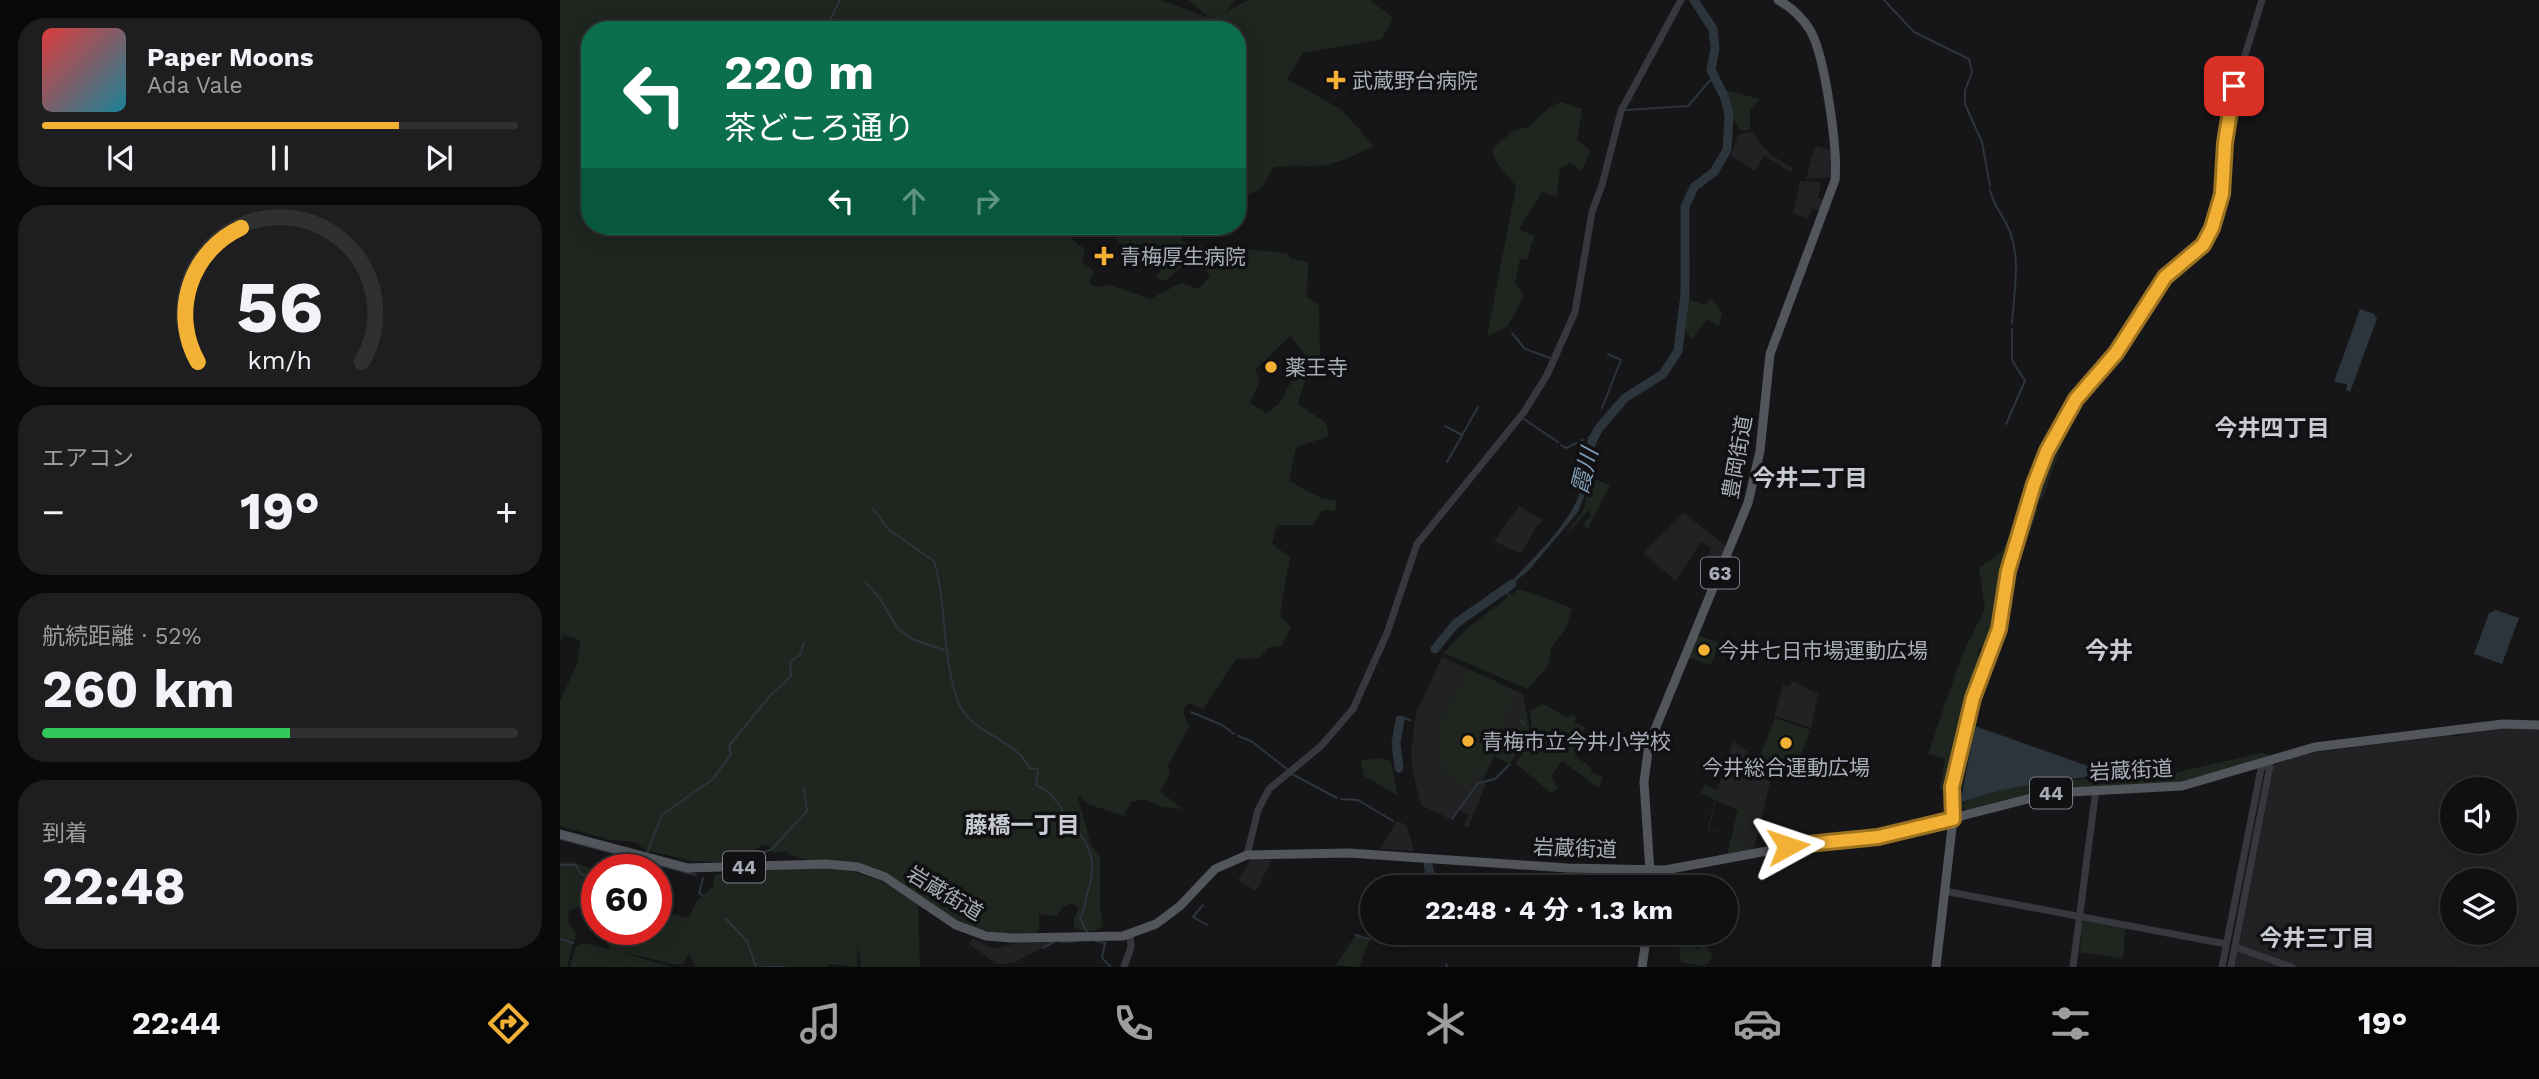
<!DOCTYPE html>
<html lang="ja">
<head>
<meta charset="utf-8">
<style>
  body { margin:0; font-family:"Work Sans","Noto Sans JP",sans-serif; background:#1e1e20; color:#f1f3f6; height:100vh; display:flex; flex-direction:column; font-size:26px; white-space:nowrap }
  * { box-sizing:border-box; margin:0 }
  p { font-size:23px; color:#9c9d9f }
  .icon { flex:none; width:38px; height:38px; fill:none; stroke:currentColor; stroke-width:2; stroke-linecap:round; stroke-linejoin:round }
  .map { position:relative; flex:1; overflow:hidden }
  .side { display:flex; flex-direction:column; gap:18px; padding:18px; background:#09090a; width:560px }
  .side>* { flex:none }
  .hud { position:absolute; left:21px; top:21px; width:665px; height:214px; border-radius:28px; box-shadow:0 4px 18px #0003,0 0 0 2px #303032; background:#0b6e4f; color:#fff; overflow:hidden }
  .controls { position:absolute; left:1880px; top:777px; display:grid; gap:14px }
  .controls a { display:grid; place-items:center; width:77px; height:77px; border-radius:50%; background:#101012; box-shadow:0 4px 18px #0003,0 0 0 2px #303032; font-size:35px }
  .speed { position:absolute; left:21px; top:854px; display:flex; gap:14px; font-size:35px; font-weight:700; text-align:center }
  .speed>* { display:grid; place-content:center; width:91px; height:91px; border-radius:50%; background:#101012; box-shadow:0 4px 18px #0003,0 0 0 2px #303032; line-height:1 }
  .speed .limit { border:10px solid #d22; background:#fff; color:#111 }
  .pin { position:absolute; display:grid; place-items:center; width:60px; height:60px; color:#fff; margin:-30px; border-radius:14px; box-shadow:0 4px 10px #0006 }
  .me { position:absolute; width:77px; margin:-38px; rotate:85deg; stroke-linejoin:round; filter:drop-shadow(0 0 5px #0008) }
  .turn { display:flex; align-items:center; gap:24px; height:147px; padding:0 28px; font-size:32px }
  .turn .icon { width:91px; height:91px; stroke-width:2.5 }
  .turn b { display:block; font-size:49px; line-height:60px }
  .lanes { display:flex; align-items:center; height:66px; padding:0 28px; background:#0003; justify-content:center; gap:35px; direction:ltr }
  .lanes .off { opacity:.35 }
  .big { font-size:52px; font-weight:700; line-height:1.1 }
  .side .tile { flex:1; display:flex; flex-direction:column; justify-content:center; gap:10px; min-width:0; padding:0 24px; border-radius:28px; background:#1e1e20 }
  .side .dial { align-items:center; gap:0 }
  .dial svg { height:182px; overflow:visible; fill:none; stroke:#303032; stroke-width:7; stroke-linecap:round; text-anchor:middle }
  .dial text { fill:#f1f3f6; stroke:none }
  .song { display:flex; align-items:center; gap:21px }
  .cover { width:84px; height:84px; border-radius:10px; background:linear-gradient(135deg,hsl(0 70% 55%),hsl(190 70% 35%)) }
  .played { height:7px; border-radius:4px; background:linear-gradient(90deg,#f2b134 75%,#303032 75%) }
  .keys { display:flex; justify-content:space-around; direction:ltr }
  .heat { display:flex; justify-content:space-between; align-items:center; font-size:38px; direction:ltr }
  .charge { height:10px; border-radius:5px; background:linear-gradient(90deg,#34c759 52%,#303032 0) }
  .trip { position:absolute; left:800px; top:875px; width:378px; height:70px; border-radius:35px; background:#101012; box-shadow:0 4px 18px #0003,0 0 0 2px #303032; font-weight:700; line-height:70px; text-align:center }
  .tabs { display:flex; height:112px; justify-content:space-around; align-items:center; background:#060607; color:#9c9d9f }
  .tabs .icon { width:49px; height:49px }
  .tabs .on { color:#f2b134 }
  .tabs b { font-size:32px; color:#f1f3f6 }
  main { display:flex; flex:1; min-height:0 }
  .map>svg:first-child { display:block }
  .built { fill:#222225; fill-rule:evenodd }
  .green { fill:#1e261f; fill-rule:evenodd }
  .water { fill:#2c353c }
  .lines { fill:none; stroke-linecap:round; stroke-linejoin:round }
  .stream { stroke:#2c353c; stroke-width:2 }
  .river { stroke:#2c353c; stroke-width:9 }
  .tertiary { stroke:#37383d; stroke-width:7 }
  .primary { stroke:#53555c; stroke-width:9 }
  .route-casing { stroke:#9d7322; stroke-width:18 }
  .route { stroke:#f2b134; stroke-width:12 }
  .poi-dot { fill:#f2b134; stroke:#111113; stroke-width:2.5 }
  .labels { text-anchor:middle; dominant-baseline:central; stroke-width:7; stroke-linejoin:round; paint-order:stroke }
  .shield { fill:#111113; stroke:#7b7e86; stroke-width:2 }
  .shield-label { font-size:19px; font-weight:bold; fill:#a8adb8 }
  .poi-label { font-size:21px; fill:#a8adb8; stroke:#111113; text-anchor:start }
  .street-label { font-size:21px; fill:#a8adb8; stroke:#111113 }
  .neighbourhood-label { font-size:23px; font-weight:bold; fill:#c9ccd4; stroke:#111113 }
  .water-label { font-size:23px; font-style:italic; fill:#7f9bb3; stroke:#111113 }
  .quarter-label { font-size:24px; font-weight:bold; fill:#c9ccd4; stroke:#111113 }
</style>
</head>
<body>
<main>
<section class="side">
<div class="tile">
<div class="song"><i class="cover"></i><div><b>Paper Moons</b><p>Ada Vale</p></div></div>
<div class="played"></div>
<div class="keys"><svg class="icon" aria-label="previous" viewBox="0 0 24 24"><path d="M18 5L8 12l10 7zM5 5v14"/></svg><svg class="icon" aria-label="pause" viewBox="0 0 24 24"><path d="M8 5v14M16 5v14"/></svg><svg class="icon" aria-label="next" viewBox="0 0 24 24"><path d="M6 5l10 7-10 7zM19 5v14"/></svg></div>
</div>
<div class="tile dial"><svg viewBox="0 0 100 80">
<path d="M14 69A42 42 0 1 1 86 69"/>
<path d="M14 69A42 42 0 0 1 33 10" stroke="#f2b134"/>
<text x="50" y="56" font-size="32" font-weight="700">56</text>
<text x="50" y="72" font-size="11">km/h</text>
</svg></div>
<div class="tile"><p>エアコン</p>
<div class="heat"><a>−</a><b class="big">19°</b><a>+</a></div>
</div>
<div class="tile"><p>航続距離 · 52%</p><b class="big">260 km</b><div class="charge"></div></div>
<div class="tile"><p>到着</p><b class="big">22:48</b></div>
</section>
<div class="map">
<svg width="1979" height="967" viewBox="0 0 1979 967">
  <rect width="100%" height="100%" fill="#161618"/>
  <g class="built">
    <polygon points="1192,132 1211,155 1233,168 1232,173 1204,155 1195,171 1171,156 1178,134"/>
    <polygon points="1255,146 1271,150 1272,177 1246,179"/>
    <polygon points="1240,181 1261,182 1258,198 1266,200 1261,212 1252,208 1247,219 1233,213"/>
    <polygon points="959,506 983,520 976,527 961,554 934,541"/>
    <polygon points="1124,513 1167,547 1155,574 1143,564 1152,548 1141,542 1116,581 1083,553"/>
    <polygon points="882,657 963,694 969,726 964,745 949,764 934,756 922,782 927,781 908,828 903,825 909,815 899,810 892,820 861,805 853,773 851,752 856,713"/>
    <polygon points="1233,681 1258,694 1251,728 1214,716 1223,685 1229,686"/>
    <path d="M 1939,729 L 1979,729 L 1979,967 L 1675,967 L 1714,765 L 1744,754 L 1891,735 L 1899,737 L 1902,734 ZM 1892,789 L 1944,789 L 1944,842 L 1892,842 ZM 1892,880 L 1944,880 L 1944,933 L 1892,933 Z"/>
    <polygon points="1173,740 1209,769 1210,783 1193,852 1167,855 1178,809 1155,799"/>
    <polygon points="837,821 847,825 854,851 820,849"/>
    <polygon points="691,859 712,860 696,891 678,880"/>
    <polygon points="413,938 427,946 437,948 462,942 490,941 489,944 453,963 437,964 409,944"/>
  </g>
  <g class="green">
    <path d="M 0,0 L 600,0 L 650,18 L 628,0 L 676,0 L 665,12 L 689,0 L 810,0 L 833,18 L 822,39 L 743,53 L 727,79 L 782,110 L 814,146 C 795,155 773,167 751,166 C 737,166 727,165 713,168 L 702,188 L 677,201 L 677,30 L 30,30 L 30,226 L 531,226 L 514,229 L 511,239 L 525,249 L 522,261 L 534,272 L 529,283 L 537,287 L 551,285 L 590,299 L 621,283 L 639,289 L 650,275 L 641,265 L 629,261 L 605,281 L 596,278 L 603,265 L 565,248 L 557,241 L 557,226 L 625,226 L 622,241 L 650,248 L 659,264 L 674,248 L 727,253 L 731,259 L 748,262 L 747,297 L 759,305 L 760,357 L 751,360 L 738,404 L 766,423 L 769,436 L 736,447 L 729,481 L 761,498 L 777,501 L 775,511 L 763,510 L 753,525 L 717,525 L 712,544 L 730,557 L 720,615 L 731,627 L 722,646 L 710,647 L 699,658 L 676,659 L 643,709 L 628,703 L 623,711 L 629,727 L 608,766 L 610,773 L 600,792 L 623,809 L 601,807 L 584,799 L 571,802 L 564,816 L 528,804 L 517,794 L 531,845 L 540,858 L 540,906 L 543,925 C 535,934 525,931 514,928 L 514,918 L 519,909 L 513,903 L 502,907 L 497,916 L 479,914 L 479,931 L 475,933 C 450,935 419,933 396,921 C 365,903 339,874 304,865 C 282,859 241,865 225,851 L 213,853 L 208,845 L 201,846 L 177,863 L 132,861 L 85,850 L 75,842 L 51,840 L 0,826 L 0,702 L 18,661 L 20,640 L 4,635 L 0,641 ZM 730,336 L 745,354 L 720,403 L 706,413 L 690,403 L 700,380 L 695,370 Z"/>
    <path d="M 1165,90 L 1200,99 L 1190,111 L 1190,130 L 1182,131 C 1171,122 1172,104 1165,90 Z"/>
    <polygon points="1001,102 1022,109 1017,140 1031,151 1021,171 1010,163 1000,169 997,197 982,192 959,229 974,236 967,260 960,259 955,283 964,296 948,326 927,337 956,186 936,162 932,150 952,131 968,127 991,106"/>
    <polygon points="1131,252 1128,299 1145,305 1150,298 1162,312 1159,327 1147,319 1132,339 1125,331"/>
    <path d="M 1528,388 L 1509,424 L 1482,500 L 1473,499 C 1486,457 1502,423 1528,388 Z"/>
    <polygon points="1031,478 1050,485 1027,530 1024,523 1031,515 1029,510 1004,537 1024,509"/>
    <polygon points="1472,505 1478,510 1427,652 1419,648 1416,681 1403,724 1390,791 1380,789 1385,758 1368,754 1402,655 1425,609 1419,568 1441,552"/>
    <polygon points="959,589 1012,608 1006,628 991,649 988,666 967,689 884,653 906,629"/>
    <polygon points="1140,636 1159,643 1151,665 1128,657 1136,637"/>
    <polygon points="909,669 946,686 946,690 958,692 935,739 952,750 950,744 960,725 956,719 960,708 963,707 969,726 964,745 949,764 934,756 926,773 919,770 908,788 891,778 893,773 890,772 886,778 882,778 888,771 882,771 881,722"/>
    <path d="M 983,704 L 1008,718 L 1012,715 L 1016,718 L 1014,722 L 1025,727 L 1015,756 L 1032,768 L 1030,772 L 1043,777 L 1039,788 L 1002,761 L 991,776 L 998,788 L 991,793 L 955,763 C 969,748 975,730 969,711 Z"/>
    <polygon points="1215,718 1250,730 1238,764 1212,767 1199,758"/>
    <polygon points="1701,753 1715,756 1619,782 1496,789 1406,810 1400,805 1424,794 1482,781 1605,775"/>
    <polygon points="1167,757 1157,798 1187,810 1175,839 1182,847 1192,811 1184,846 1188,847 1186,853 1167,855 1179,811 1156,800 1149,829 1165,834 1147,830 1155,800 1141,793 1144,785 1158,790"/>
    <polygon points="820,758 831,761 838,796 804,776 801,760"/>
    <polygon points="0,862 14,862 37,871 37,915 30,915 18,907 9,910 8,921 16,933 7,967 0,967"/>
    <path d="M 266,868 C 307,872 325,881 358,905 L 360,967 L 301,967 L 298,946 L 297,967 L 270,964 L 268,967 L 135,967 L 129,953 L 124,963 L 118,965 L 58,951 L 110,967 L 10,967 L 16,946 L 23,943 L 49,949 L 48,929 L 96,929 L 96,910 L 129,918 L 137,900 L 153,887 L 154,876 L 168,871 Z"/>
    <polygon points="1525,921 1565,929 1563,959 1520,952 1522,923"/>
    <polygon points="795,936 810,939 799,967 776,965"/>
    <polygon points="1125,942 1134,944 1138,950 1144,945 1153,954 1149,963 1142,966 1121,962 1119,949"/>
  </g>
  <g class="water">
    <polygon points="1800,309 1814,314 1817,319 1790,392 1786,390 1787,384 1774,382"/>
    <path d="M 1021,457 L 1030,458 L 1025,494 L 1018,512 L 969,570 L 945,590 C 974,552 1034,511 1021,457 Z"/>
    <polygon points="1936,610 1959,618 1942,664 1914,654 1929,613"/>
    <path d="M 1415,726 L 1553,775 C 1501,779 1450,784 1400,803 Z"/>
  </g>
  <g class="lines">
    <g class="stream">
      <polyline points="1324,0 1354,32 1409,59 1412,72 1405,91 1405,104 1422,142 1430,186"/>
      <polyline points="265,30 280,0"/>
      <polyline points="1066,110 1128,106 1153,77"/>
      <path d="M 1430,190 C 1433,204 1441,213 1447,225 C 1462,255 1454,292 1452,323"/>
      <polyline points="952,333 965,349 990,358"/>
      <polyline points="1042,408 1061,360 1048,354"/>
      <polyline points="964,419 998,442"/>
      <polyline points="1446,424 1465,381 1452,360 1452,329"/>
      <polyline points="885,426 902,435"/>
      <polyline points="1028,438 1034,436"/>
      <polyline points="1001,445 1006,448 1023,440"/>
      <polyline points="887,462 918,407"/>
      <path d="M 313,509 L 329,530 L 374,561 C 388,608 381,657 399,704 C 412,735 456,738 469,768 L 478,769 L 476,785 C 492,791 505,811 510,827 L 517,829 C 533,852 536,865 528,891 C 525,900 525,909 520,918 L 527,932"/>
      <polyline points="306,583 319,597 338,629 352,639 384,650"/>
      <polyline points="945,590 949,595"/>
      <polyline points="631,712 662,725 674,734"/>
      <polyline points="841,717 850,720"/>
      <polyline points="961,721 964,724"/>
      <polyline points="678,736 691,741 727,769"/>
      <polyline points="732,774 777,798"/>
      <polyline points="781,799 798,800 833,821"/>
      <polyline points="892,819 918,783 935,779 950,764"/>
      <polyline points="0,839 136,875"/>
      <polyline points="87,853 102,815 153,779 171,754 169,746 208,698 231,676 230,662 240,655 244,643"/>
      <polyline points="179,863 212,849 247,811 244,789"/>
      <polyline points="0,865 16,865 22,875 37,875"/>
      <polyline points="49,870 50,859"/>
      <polyline points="142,895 139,893 143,878"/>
      <polyline points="643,905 633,917 647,925"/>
      <polyline points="165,918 187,941 196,967"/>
      <polyline points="883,933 884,946"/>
      <polyline points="795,935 810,939"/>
      <polyline points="0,939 13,943"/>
      <polyline points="535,941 545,943 542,958 551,967"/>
      <polyline points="501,942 518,941"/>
      <polyline points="483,948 494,942"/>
      <polyline points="886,964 887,967"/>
      <polyline points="202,967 225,967"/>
    </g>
    <g class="river">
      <polyline points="1024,469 1033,439 1039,428 1065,398 1103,374 1118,351 1125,294 1125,207 1134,187 1154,172 1167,150 1169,116 1165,98 1151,70 1155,48 1153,29 1134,0"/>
      <polyline points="875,649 895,624 952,584"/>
      <polyline points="839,768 836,743 840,720"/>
      <polyline points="868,865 873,887"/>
    </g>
    <g class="tertiary">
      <polyline points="1393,819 1392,787 1413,698 1439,629 1447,575 1474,484 1487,451 1516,399 1556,353 1605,277 1643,245 1652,228 1663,194 1670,104 1702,0"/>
      <polyline points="687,855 698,810 709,789 761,746 793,709 827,633 857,544 964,412 987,375 1015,312 1032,212 1042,185 1061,111 1121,0"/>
      <polyline points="1384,891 1666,944"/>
      <polyline points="1675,947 1732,967"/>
      <polyline points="564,967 571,947 570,935"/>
      <polyline points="1513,967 1536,789"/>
      <polyline points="1662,967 1701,769 1705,764 1710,766 1671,967"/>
    </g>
    <g class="primary">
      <polyline points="0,834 128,868 266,864 298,867 325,877 396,925 426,936 451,938 563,936 596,924 620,906 655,869 687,855 789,853 1007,868 1105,870 1234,846 1319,837 1491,793 1622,786 1755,747 1943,724 1979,725"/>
      <path d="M 1091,887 L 1084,782 L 1089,744 L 1188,503 L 1200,451 L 1210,354 L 1275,180 C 1278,150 1265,55 1250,30 C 1242,17 1231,7 1218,0"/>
      <polyline points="1082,967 1087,933"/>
      <polyline points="1376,967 1393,819"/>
    </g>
  </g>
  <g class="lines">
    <g class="route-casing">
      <polyline id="route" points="1228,846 1318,837 1393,819 1392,787 1413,698 1439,629 1448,571 1474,484 1487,451 1516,399 1556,353 1605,277 1643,245 1652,228 1662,194 1665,143 1674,86"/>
    </g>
    <use href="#route" class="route"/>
  </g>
  <g class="poi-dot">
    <path d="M772.5 69.5h7v7h7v7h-7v7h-7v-7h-7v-7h7z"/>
    <path d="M540.5 245.5h7v7h7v7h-7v7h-7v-7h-7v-7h7z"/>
    <circle cx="711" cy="367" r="7"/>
    <circle cx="1144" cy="650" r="7"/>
    <circle cx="908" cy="741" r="7"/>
    <circle cx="1226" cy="743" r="7"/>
  </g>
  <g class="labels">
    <g class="shield">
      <rect x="1141" y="557.5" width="38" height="31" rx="5"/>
      <rect x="1470" y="777.5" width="42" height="31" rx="5"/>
      <rect x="163" y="851.5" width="42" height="31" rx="5"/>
    </g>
    <g class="shield-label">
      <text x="1160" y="573">63</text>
      <text x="1491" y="793">44</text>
      <text x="184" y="867">44</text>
    </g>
    <g class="poi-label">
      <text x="792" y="80">武蔵野台病院</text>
      <text x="560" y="256">青梅厚生病院</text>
      <text x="725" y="367">薬王寺</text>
      <text x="1158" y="650">今井七日市場運動広場</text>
      <text x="922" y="741">青梅市立今井小学校</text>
      <text x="1226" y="767" text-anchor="middle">今井総合運動広場</text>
    </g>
    <g class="street-label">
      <text transform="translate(1177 457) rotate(-80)">豊岡街道</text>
      <text transform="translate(1571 770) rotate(-3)">岩蔵街道</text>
      <text transform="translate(1015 848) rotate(2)">岩蔵街道</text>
      <text transform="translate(385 893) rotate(31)">岩蔵街道</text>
    </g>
    <g class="neighbourhood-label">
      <text x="1712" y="428">今井四丁目</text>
      <text x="1250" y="478">今井二丁目</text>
      <text x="462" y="825">藤橋一丁目</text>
      <text x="1757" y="938">今井三丁目</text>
    </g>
    <g class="water-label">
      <text transform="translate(1025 471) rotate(-76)">霞川</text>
    </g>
    <g class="quarter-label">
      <text x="1549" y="651">今井</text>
    </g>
  </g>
</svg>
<div class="controls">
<a><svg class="icon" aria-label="sound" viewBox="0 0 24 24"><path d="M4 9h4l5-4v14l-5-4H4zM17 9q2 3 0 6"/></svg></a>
<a><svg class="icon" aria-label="layers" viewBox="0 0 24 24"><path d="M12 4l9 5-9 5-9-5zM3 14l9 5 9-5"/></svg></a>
</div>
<div class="speed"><div class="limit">60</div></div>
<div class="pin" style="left:1674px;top:86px;background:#d93025"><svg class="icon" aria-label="arrive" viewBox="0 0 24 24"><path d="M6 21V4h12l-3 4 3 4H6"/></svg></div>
<svg class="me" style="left:1228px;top:846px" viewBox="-20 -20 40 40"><path d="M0-17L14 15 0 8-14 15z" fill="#f2b134" stroke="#fff" stroke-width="4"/></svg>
<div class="trip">22:48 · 4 分 · 1.3 km</div>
<div class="hud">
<div class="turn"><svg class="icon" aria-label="left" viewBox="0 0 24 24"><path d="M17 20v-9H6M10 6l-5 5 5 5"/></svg><div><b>220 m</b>茶どころ通り</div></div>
<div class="lanes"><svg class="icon" aria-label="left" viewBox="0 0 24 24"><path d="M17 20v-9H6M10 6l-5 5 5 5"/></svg><svg class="icon off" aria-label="ahead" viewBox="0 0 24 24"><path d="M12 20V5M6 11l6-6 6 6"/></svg><svg class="icon off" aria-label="right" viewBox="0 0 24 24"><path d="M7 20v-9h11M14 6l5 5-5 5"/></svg></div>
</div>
</div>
</main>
<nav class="tabs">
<b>22:44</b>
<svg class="icon on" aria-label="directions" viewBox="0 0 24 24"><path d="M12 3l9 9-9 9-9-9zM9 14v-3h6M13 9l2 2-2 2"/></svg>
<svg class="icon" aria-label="music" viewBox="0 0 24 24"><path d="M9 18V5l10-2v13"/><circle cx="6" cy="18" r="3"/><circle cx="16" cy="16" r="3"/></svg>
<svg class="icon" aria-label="phone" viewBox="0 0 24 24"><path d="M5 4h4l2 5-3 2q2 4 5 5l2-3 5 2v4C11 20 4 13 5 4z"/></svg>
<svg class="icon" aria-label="climate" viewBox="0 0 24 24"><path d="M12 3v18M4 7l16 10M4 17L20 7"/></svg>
<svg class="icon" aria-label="car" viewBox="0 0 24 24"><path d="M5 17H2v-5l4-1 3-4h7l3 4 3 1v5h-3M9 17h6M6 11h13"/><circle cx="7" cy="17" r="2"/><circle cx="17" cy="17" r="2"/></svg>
<svg class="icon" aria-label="filters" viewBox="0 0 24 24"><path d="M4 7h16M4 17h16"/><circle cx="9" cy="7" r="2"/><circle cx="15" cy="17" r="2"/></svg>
<b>19°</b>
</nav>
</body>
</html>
